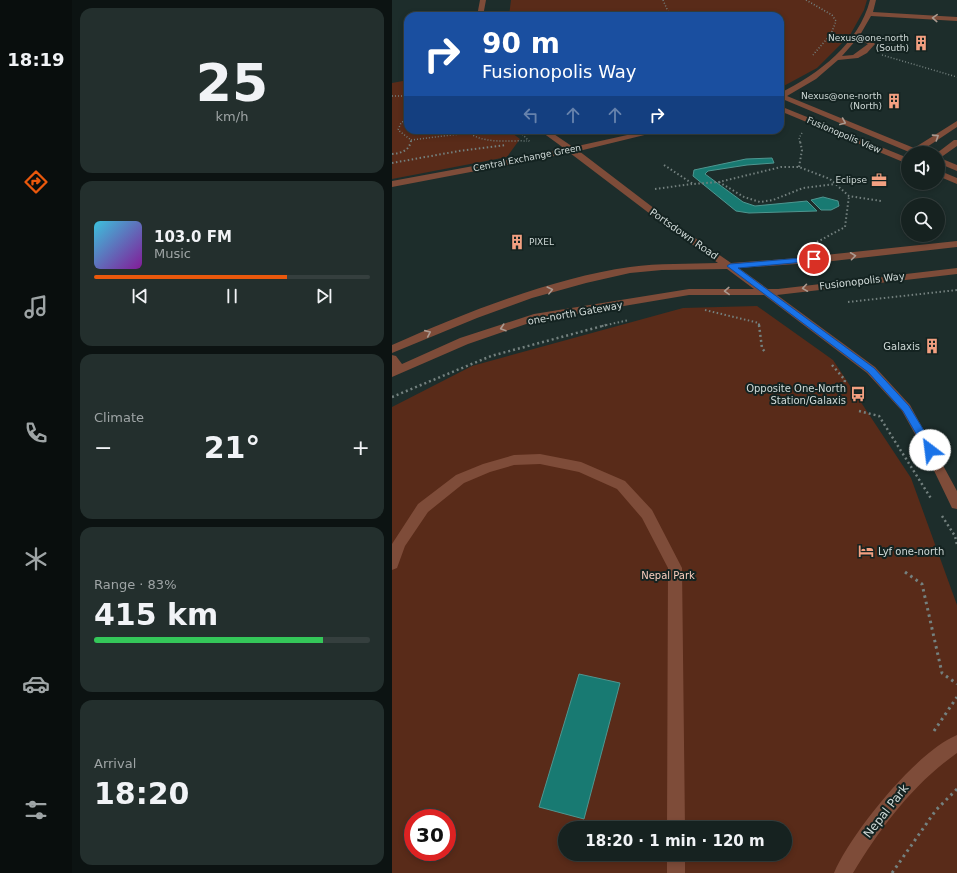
<!DOCTYPE html>
<html lang="en">
<head>
<meta charset="utf-8">
<style>
  body { margin:0; font-family:"DejaVu Sans",sans-serif; background:#232f2d; color:#f1f3f6; height:100vh; display:flex; flex-direction:column; font-size:15px; white-space:nowrap }
  * { box-sizing:border-box; margin:0 }
  p { font-size:13px; color:#9ea4a5 }
  .icon { flex:none; width:22px; height:22px; fill:none; stroke:currentColor; stroke-width:2; stroke-linecap:round; stroke-linejoin:round }
  .map { position:relative; flex:1; overflow:hidden }
  .panel { display:flex; flex-direction:column; gap:8px; padding:8px; background:#0c1312; width:320px }
  .panel>* { flex:none }
  .top-card { position:absolute; left:12px; top:12px; width:380px; height:122px; border-radius:12px; box-shadow:0 2px 6px #0003,0 0 0 1px #353f3e; background:#1a4fa0; color:#fff; overflow:hidden }
  .tools { position:absolute; left:509px; top:146px; display:grid; gap:8px }
  .tools a { display:grid; place-items:center; width:44px; height:44px; border-radius:50%; background:#162220; box-shadow:0 2px 6px #0003,0 0 0 1px #353f3e; font-size:20px }
  .speed { position:absolute; left:12px; top:809px; display:flex; gap:8px; font-size:20px; font-weight:700; text-align:center }
  .speed>* { display:grid; place-content:center; width:52px; height:52px; border-radius:50%; background:#162220; box-shadow:0 2px 6px #0003,0 0 0 1px #353f3e; line-height:1 }
  .speed .limit { border:6px solid #d22; background:#fff; color:#111 }
  .pin { position:absolute; display:grid; place-items:center; width:34px; height:34px; color:#fff; margin:-17px; border:2px solid #fff; border-radius:50%; box-shadow:0 1px 4px #0007 }
  .me { position:absolute; width:44px; margin:-22px; rotate:330deg; stroke-linejoin:round; filter:drop-shadow(0 0 3px #0008) }
  .turn { display:flex; align-items:center; gap:14px; height:84px; padding:0 12px; font-size:18px }
  .turn .icon { width:52px; height:52px; stroke-width:2.5 }
  .turn b { display:block; font-size:28px; line-height:34px }
  .lanes { display:flex; align-items:center; height:38px; padding:0 12px; background:#0003; justify-content:center; gap:20px; direction:ltr }
  .lanes .off { opacity:.35 }
  .big { font-size:30px; font-weight:800; line-height:1.1 }
  .panel .tile { flex:1; display:flex; flex-direction:column; justify-content:center; gap:6px; min-width:0; padding:0 14px; border-radius:12px; background:#232f2d }
  .panel .dial { align-items:center; gap:0 }
  .dial b { font-size:52px; line-height:1 }
  .song { display:flex; align-items:center; gap:12px }
  .cover { width:48px; height:48px; border-radius:6px; background:linear-gradient(135deg,hsl(190 70% 55%),hsl(290 70% 35%)) }
  .played { height:4px; border-radius:2px; background:linear-gradient(90deg,#ea580c 70%,#353f3e 70%) }
  .keys { display:flex; justify-content:space-around; direction:ltr }
  .heat { display:flex; justify-content:space-between; align-items:center; font-size:22px; direction:ltr }
  .charge { height:6px; border-radius:3px; background:linear-gradient(90deg,#34c759 83%,#353f3e 0) }
  .trip { position:absolute; left:166px; top:821px; width:234px; height:40px; border-radius:20px; background:#162220; box-shadow:0 2px 6px #0003,0 0 0 1px #353f3e; font-weight:800; line-height:40px; text-align:center }
  main { display:flex; flex:1; min-height:0 }
  .tab-bar { display:flex; flex-direction:column; width:72px; justify-content:space-around; align-items:center; background:#090e0d; color:#9ea4a5 }
  .tab-bar .icon { width:28px; height:28px }
  .tab-bar .active { color:#ea580c }
  .tab-bar b { font-size:18px; color:#f1f3f6 }
  .map>svg:first-child { display:block }
  .green { fill:#592b19; fill-rule:evenodd }
  .water { fill:#187a72; stroke:#4f9690 }
  .lines { fill:none; stroke-linecap:round; stroke-linejoin:round }
  .path-far3 { stroke:#74817f; stroke-width:1.5; stroke-dasharray:1 2; stroke-linecap:butt }
  .path-far2 { stroke:#74817f; stroke-width:2; stroke-dasharray:1.5 2.5; stroke-linecap:butt }
  .path-far1 { stroke:#74817f; stroke-width:2.5; stroke-dasharray:2 3; stroke-linecap:butt }
  .path { stroke:#74817f; stroke-width:3; stroke-dasharray:2.5 4; stroke-linecap:butt }
  .minor { fill:#7e4c39; fill-rule:evenodd }
  .oneway { stroke:#ab9a90 }
  .route { fill:#1a73e8; stroke:#114b97 }
  .labels { text-anchor:middle; dominant-baseline:central; stroke-width:4; stroke-linejoin:round; paint-order:stroke }
  .far-poi-label { font-size:9px; fill:#cfd9d7; stroke:#142321; text-anchor:end }
  .far-street-label { font-size:9px; fill:#cfd9d7; stroke:#142321 }
  .street-label { font-size:10px; fill:#cfd9d7; stroke:#142321 }
  .poi-label { font-size:10px; fill:#cfd9d7; stroke:#142321; text-anchor:end }
  .park-label { font-size:10px; fill:#fbcfbf; stroke:#142321 }
  .near-street-label { font-size:12px; fill:#cfd9d7; stroke:#142321 }
</style>
</head>
<body>
<main>
<nav class="tab-bar">
<b>18:19</b>
<svg class="icon active" aria-label="directions" viewBox="0 0 24 24"><path d="M12 3l9 9-9 9-9-9zM9 14v-3h6M13 9l2 2-2 2"/></svg>
<svg class="icon" aria-label="music" viewBox="0 0 24 24"><path d="M9 18V5l10-2v13"/><circle cx="6" cy="18" r="3"/><circle cx="16" cy="16" r="3"/></svg>
<svg class="icon" aria-label="phone" viewBox="0 0 24 24"><path d="M5 4h4l2 5-3 2q2 4 5 5l2-3 5 2v4C11 20 4 13 5 4z"/></svg>
<svg class="icon" aria-label="climate" viewBox="0 0 24 24"><path d="M12 3v18M4 7l16 10M4 17L20 7"/></svg>
<svg class="icon" aria-label="car" viewBox="0 0 24 24"><path d="M5 17H2v-5l4-1 3-4h7l3 4 3 1v5h-3M9 17h6M6 11h13"/><circle cx="7" cy="17" r="2"/><circle cx="17" cy="17" r="2"/></svg>
<svg class="icon" aria-label="filters" viewBox="0 0 24 24"><path d="M4 7h16M4 17h16"/><circle cx="9" cy="7" r="2"/><circle cx="15" cy="17" r="2"/></svg>
</nav>
<section class="panel">
<div class="tile dial"><b>25</b><p>km/h</p></div>
<div class="tile">
<div class="song"><i class="cover"></i><div><b>103.0 FM</b><p>Music</p></div></div>
<div class="played"></div>
<div class="keys"><svg class="icon" aria-label="previous" viewBox="0 0 24 24"><path d="M18 5L8 12l10 7zM5 5v14"/></svg><svg class="icon" aria-label="pause" viewBox="0 0 24 24"><path d="M8 5v14M16 5v14"/></svg><svg class="icon" aria-label="next" viewBox="0 0 24 24"><path d="M6 5l10 7-10 7zM19 5v14"/></svg></div>
</div>
<div class="tile"><p>Climate</p>
<div class="heat"><a>−</a><b class="big">21°</b><a>+</a></div>
</div>
<div class="tile"><p>Range · 83%</p><b class="big">415 km</b><div class="charge"></div></div>
<div class="tile"><p>Arrival</p><b class="big">18:20</b></div>
</section>
<div class="map">
<svg width="565" height="873" viewBox="0 0 565 873">
  <rect width="100%" height="100%" fill="#1d2d2b"/>
  <g class="green">
    <polygon points="119,0 475,0 472,10 458,35 425,68 388,88 388,16 117,16"/>
    <polygon points="16,80 16,130 116,130 128,139 115,157 0,179 0,83"/>
    <polygon points="194,130 256,130 230,135"/>
    <path d="M 365,306 L 441,360 L 519,478 L 565,605 L 565,873 L 0,873 L 0,407 L 80,366 L 291,308 ZM 21,818 L 55,818 L 55,852 L 21,852 ZM 173,828 L 393,828 L 393,854 L 173,854 Z"/>
  </g>
  <g class="water">
    <polygon points="380,158 382,163 355,165 316,171 313,174 351,202 363,206 415,201 425,211 357,213 344,211 301,176 302,170 354,159"/>
    <polygon points="431,197 446,201 447,206 439,210 429,210 419,200"/>
    <polygon points="187,674 228,683 192,819 147,807"/>
  </g>
  <g class="lines">
    <g class="path-far3">
      <polyline points="271,0 278,16"/>
      <polyline points="414,0 440,15 444,21 439,34 421,55"/>
      <polyline points="490,55 565,77"/>
      <polyline points="0,96 14,96 16,98"/>
      <polyline points="16,118 9,123 6,130 19,140 19,142"/>
      <path d="M 74,130 C 89,145 116,140 135,141"/>
      <polyline points="126,130 138,142"/>
      <polyline points="284,133 297,130"/>
      <polyline points="19,140 76,133"/>
      <polyline points="408,142 407,138 410,133"/>
    </g>
    <g class="path-far2">
      <path d="M 0,154 C 9,153 17,151 19,141"/>
      <polyline points="0,163 67,151 114,145"/>
      <polyline points="272,165 301,184 327,182 389,167 407,167 438,179 457,196 489,201"/>
      <polyline points="407,167 410,150 408,141"/>
      <polyline points="327,182 352,197 368,202 381,200 411,188 443,184"/>
      <polyline points="263,189 300,184"/>
      <polyline points="425,242 453,227 457,196"/>
      <polyline points="456,302 565,290"/>
      <polyline points="313,310 367,323 367,326"/>
      <polyline points="210,326 237,320"/>
    </g>
    <g class="path-far1">
      <polyline points="367,325 370,348 373,352"/>
      <polyline points="440,365 453,380 451,393"/>
      <polyline points="0,397 99,356 214,325"/>
      <polyline points="467,411 487,416 540,500"/>
      <polyline points="550,516 563,536 565,545"/>
    </g>
    <g class="path">
      <polyline points="513,572 530,584 550,673 565,684"/>
      <polyline points="542,731 565,697"/>
      <polyline points="500,873 544,810 565,789"/>
    </g>
    <g class="minor">
      <polygon points="88,0 94,0 91,16 85,16"/>
      <path d="M 478,0 L 484,0 L 481,12 L 565,17 L 565,21 L 479,16 L 468,35 L 482,43 L 483,44 L 475,53 L 466,58 L 446,60 L 424,79 L 395,96 L 522,148 L 565,121 L 565,127 L 529,151 L 531,153 L 516,153 L 517,152 L 388,98 L 388,93 C 427,74 467,43 478,0 ZM 465,39 L 476,44 L 461,55 L 450,56 Z"/>
      <polygon points="388,106 516,158 516,164 388,111"/>
      <path d="M 147,130 L 156,130 L 181,147 L 258,130 L 273,130 L 187,151 L 280,222 L 339,263 L 405,258 L 565,241 L 565,247 L 432,262 L 347,268 L 376,289 L 386,289 L 565,268 L 565,274 L 385,295 L 483,367 L 518,405 L 565,491 L 565,509 L 560,508 L 533,452 L 510,411 L 475,373 L 372,295 L 297,295 L 143,321 L 76,344 L 0,377 L 0,355 L 4,356 L 10,364 L 68,338 L 142,314 L 297,289 L 362,289 L 335,269 L 270,270 L 238,273 L 194,283 L 140,298 L 85,318 L 0,353 L 0,345 C 72,313 160,278 238,267 C 267,263 297,264 326,263 L 274,226 L 178,153 L 0,187 L 0,181 L 173,149 Z"/>
      <polygon points="562,140 565,140 565,146 548,158 565,165 565,171 546,163 545,153"/>
      <polygon points="546,170 565,178 565,184 546,176"/>
      <polygon points="148,454 189,462 233,481 260,510 290,568 293,828 275,828 276,568 250,518 225,489 187,472 148,464 122,465 98,472 72,483 36,512 13,546 5,568 0,570 0,544 26,504 64,475 91,464 122,455"/>
      <path d="M 565,735 L 565,753 C 521,784 489,827 461,873 L 442,873 C 459,833 524,752 565,735 Z"/>
      <rect x="275" y="854" width="18" height="19"/>
    </g>
  </g>
  <defs><path id="oneway-chevron" d="M-2-3.5L2.5 0L-2 3.5" fill="none" stroke-width="1.6" stroke-linecap="round" stroke-linejoin="round"/></defs>
  <g class="oneway">
    <use href="#oneway-chevron" transform="translate(543 18) rotate(-177)"/>
    <use href="#oneway-chevron" transform="translate(451 122) rotate(23)"/>
    <use href="#oneway-chevron" transform="translate(544 137) rotate(-33)"/>
    <use href="#oneway-chevron" transform="translate(461 256) rotate(-7)"/>
    <use href="#oneway-chevron" transform="translate(413 288) rotate(172)"/>
    <use href="#oneway-chevron" transform="translate(158 290) rotate(-14)"/>
    <use href="#oneway-chevron" transform="translate(335 291) rotate(178)"/>
    <use href="#oneway-chevron" transform="translate(111 328) rotate(162)"/>
    <use href="#oneway-chevron" transform="translate(36 333) rotate(-24)"/>
  </g>
  <polygon class="route" points="422,257 426,259 424,261 346,268 482,368 517,406 542,447 542,453 535,453 511,411 476,372 335,266 338,264"/>
  <defs>
    <g id="building-bare" transform="scale(1.2)"><path d="M-4-6H4V6H1V3H-1V6H-4ZM-2.5-4.3h1.7v1.8h-1.7ZM.8-4.3h1.7v1.8H.8ZM-2.5-1h1.7V.8h-1.7ZM.8-1h1.7V.8H.8Z" fill="#f3a081" stroke="#142321" stroke-width="2.5" paint-order="stroke"/></g>
    <g id="office-bare" transform="scale(1.2)"><path d="M-6-3h4V-5.5h4V-3h4V5H-6ZM-1-4.5V-3h2v-1.5ZM-6 0V1H6V0Z" fill="#f3a081" stroke="#142321" stroke-width="2.5" paint-order="stroke"/></g>
    <g id="bus-bare" transform="scale(1.2)"><path d="M-5-6H5V4H4V6H2V4H-2V6H-4V4H-5ZM-3.5-4V0h7V-4ZM-3.5 1.2v1.5H-2V1.2ZM2 1.2v1.5H3.5V1.2Z" fill="#f3a081" stroke="#142321" stroke-width="2.5" paint-order="stroke"/></g>
    <g id="hotel-bare" transform="scale(1.2)"><path d="M-6-4.5h1.5V1H6V5H4.5V3h-9V5H-6ZM-4 0a1.8 1.8 0 1 1 3.6 0ZM.5 0V-2.5h3Q6-2.5 6 0Z" fill="#f3a081" stroke="#142321" stroke-width="2.5" paint-order="stroke"/></g>
  </defs>
  <g fill-rule="evenodd">
    <use href="#building-bare" x="529" y="43"/>
    <use href="#building-bare" x="502" y="101"/>
    <use href="#office-bare" x="487" y="180"/>
    <use href="#building-bare" x="125" y="242"/>
    <use href="#building-bare" x="540" y="346"/>
    <use href="#bus-bare" x="466" y="394"/>
    <use href="#hotel-bare" x="474" y="551"/>
  </g>
  <g class="labels">
    <g class="far-poi-label">
      <text x="517" y="38">Nexus@one-north<tspan x="517" dy="10">(South)</tspan></text>
      <text x="490" y="96">Nexus@one-north<tspan x="490" dy="10">(North)</tspan></text>
      <text x="475" y="180">Eclipse</text>
      <text x="137" y="242" text-anchor="start">PIXEL</text>
    </g>
    <g class="far-street-label">
      <text transform="translate(452 135) rotate(23)">Fusionopolis View</text>
      <text transform="translate(135 158) rotate(-11)">Central Exchange Green</text>
    </g>
    <g class="street-label">
      <text transform="translate(292 234) rotate(35)">Portsdown Road</text>
      <text transform="translate(470 281) rotate(-7)">Fusionopolis Way</text>
      <text transform="translate(183 313) rotate(-10)">one-north Gateway</text>
    </g>
    <g class="poi-label">
      <text x="528" y="346">Galaxis</text>
      <text x="454" y="388">Opposite One-North<tspan x="454" dy="12">Station/Galaxis</tspan></text>
      <text x="486" y="551" text-anchor="start">Lyf one-north</text>
    </g>
    <g class="park-label">
      <text x="276" y="575">Nepal Park</text>
    </g>
    <g class="near-street-label">
      <text transform="translate(494 811) rotate(-52)">Nepal Park</text>
    </g>
  </g>
</svg>
<div class="tools">
<a><svg class="icon" aria-label="sound" viewBox="0 0 24 24"><path d="M4 9h4l5-4v14l-5-4H4zM17 9q2 3 0 6"/></svg></a>
<a><svg class="icon" aria-label="search" viewBox="0 0 24 24"><circle cx="10" cy="10" r="6"/><path d="M15 15l6 6"/></svg></a>
</div>
<div class="speed"><div class="limit">30</div></div>
<div class="pin" style="left:422px;top:259px;background:#d93025"><svg class="icon" aria-label="arrive" viewBox="0 0 24 24"><path d="M6 21V4h12l-3 4 3 4H6"/></svg></div>
<svg class="me" style="left:538px;top:450px" viewBox="-20 -20 40 40"><circle r="19" fill="#fff"/><path d="M0-13L10 11 0 6-10 11z" fill="#1a73e8"/></svg>
<div class="trip">18:20 · 1 min · 120 m</div>
<div class="top-card">
<div class="turn"><svg class="icon" aria-label="right" viewBox="0 0 24 24"><path d="M7 20v-9h11M14 6l5 5-5 5"/></svg><div><b>90 m</b>Fusionopolis Way</div></div>
<div class="lanes"><svg class="icon off" aria-label="left" viewBox="0 0 24 24"><path d="M17 20v-9H6M10 6l-5 5 5 5"/></svg><svg class="icon off" aria-label="ahead" viewBox="0 0 24 24"><path d="M12 20V5M6 11l6-6 6 6"/></svg><svg class="icon off" aria-label="ahead" viewBox="0 0 24 24"><path d="M12 20V5M6 11l6-6 6 6"/></svg><svg class="icon" aria-label="right" viewBox="0 0 24 24"><path d="M7 20v-9h11M14 6l5 5-5 5"/></svg></div>
</div>
</div>
</main>
</body>
</html>
